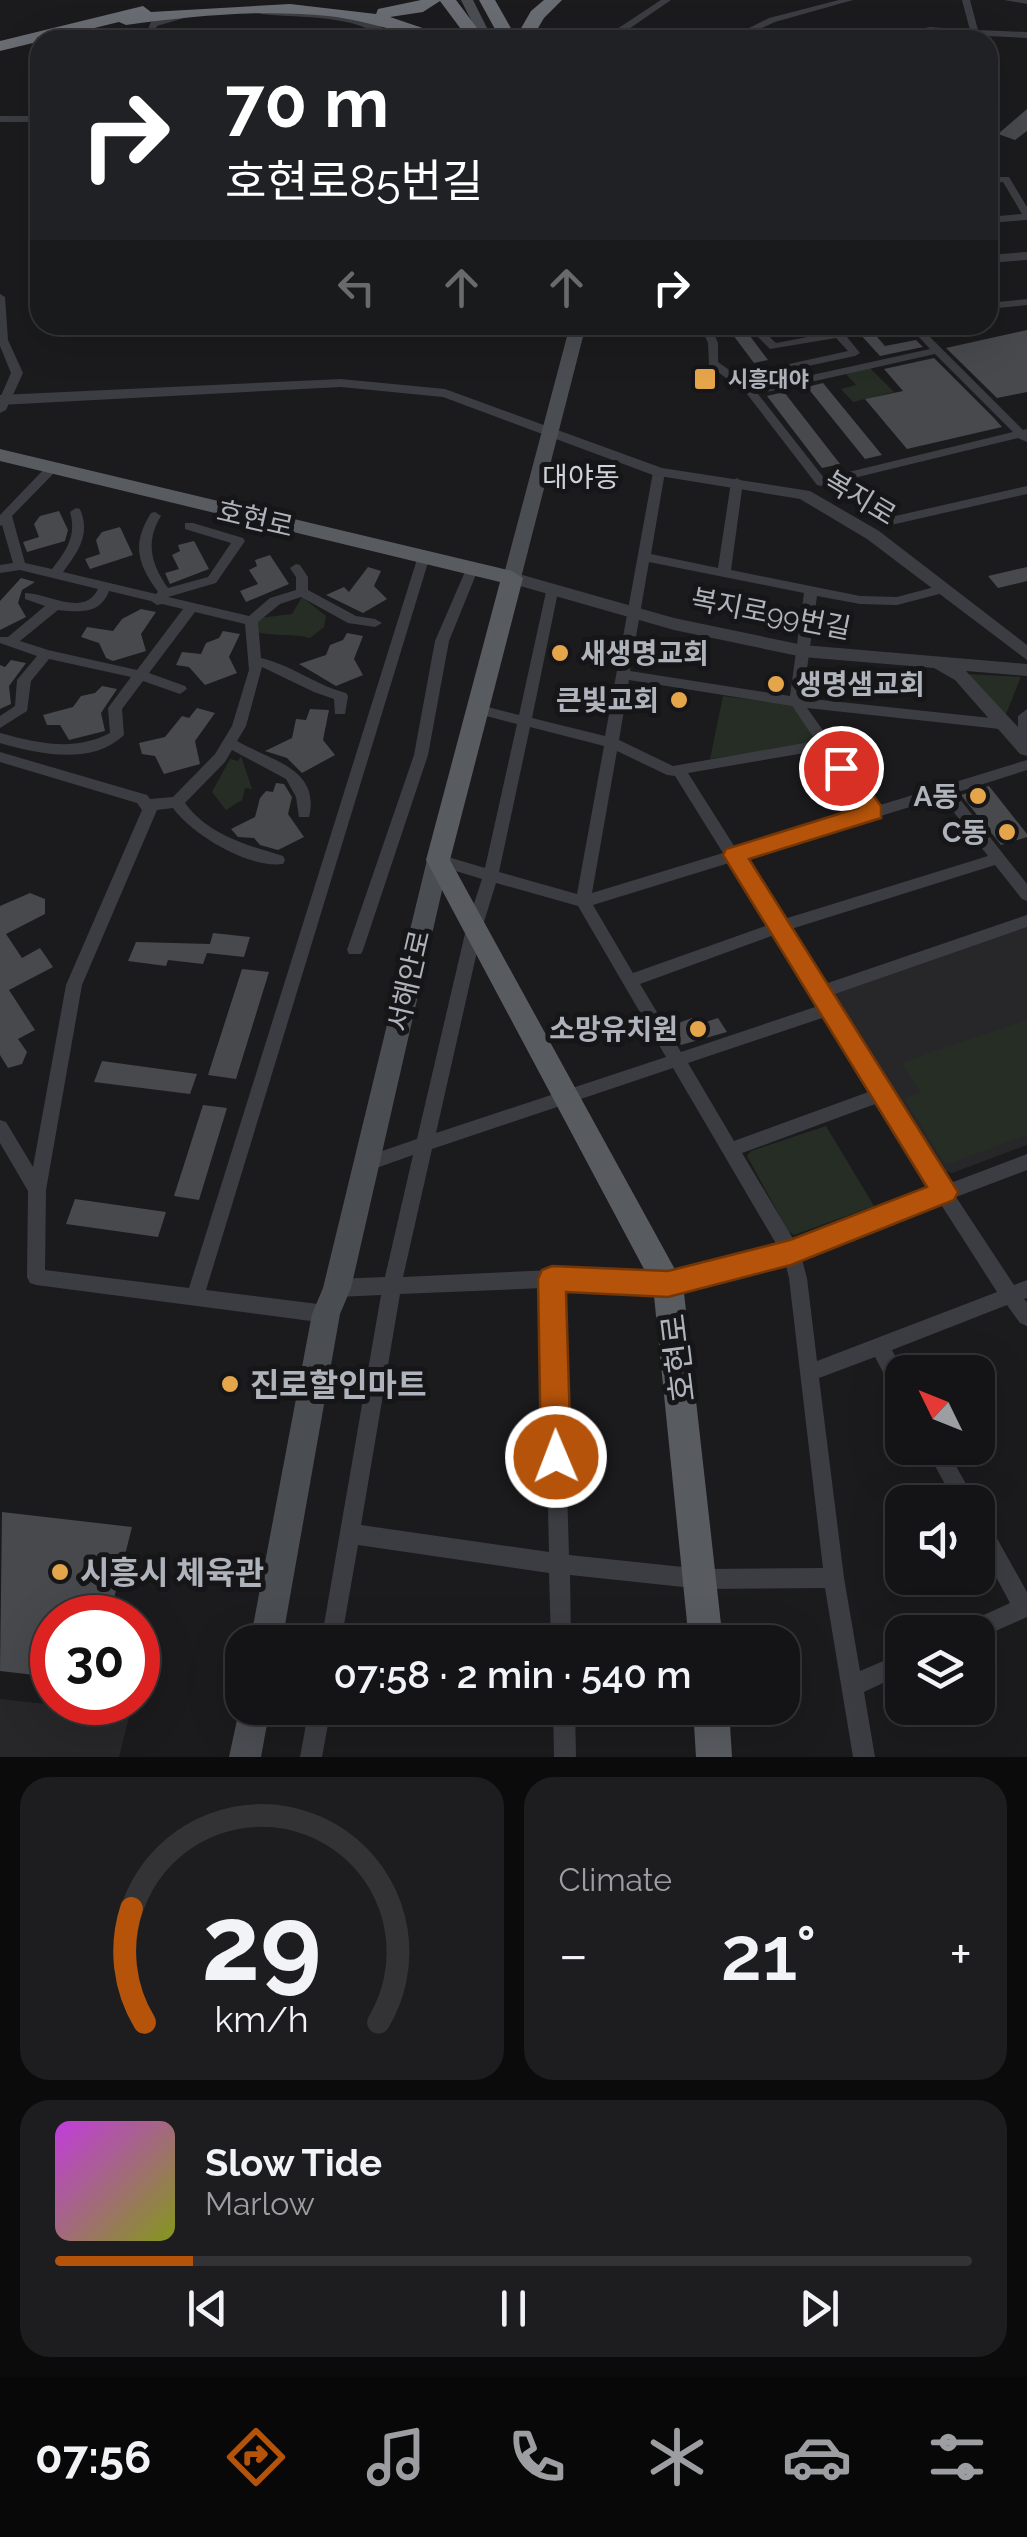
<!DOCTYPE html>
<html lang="en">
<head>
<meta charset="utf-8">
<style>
  body { margin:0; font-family:Raleway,"Noto Sans KR",sans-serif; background:#1d1d1f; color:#f1f3f6; height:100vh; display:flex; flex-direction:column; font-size:38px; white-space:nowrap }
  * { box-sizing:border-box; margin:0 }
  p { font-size:32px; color:#9d9ea1 }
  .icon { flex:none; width:55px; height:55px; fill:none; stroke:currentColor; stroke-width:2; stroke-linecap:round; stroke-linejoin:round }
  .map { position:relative; height:1757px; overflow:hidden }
  .details { display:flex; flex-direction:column; gap:20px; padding:20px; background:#0b0b0c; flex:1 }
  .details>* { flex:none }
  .guide { position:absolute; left:30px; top:30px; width:968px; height:305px; border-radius:30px; box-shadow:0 10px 40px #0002,0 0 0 2px #333335; background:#202124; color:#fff; overflow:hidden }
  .needle { width:65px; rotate:313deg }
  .controls { position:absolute; left:885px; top:1355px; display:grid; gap:20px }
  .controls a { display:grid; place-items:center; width:110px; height:110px; border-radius:20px; background:#141416; box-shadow:0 10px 40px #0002,0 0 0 2px #333335; font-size:50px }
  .speed { position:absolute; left:30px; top:1595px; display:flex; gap:20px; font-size:50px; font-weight:700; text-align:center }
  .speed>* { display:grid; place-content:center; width:130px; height:130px; border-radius:50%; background:#141416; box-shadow:0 10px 40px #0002,0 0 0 2px #333335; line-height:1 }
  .speed .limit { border:15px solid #d22; background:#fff; color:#111 }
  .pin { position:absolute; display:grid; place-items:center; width:85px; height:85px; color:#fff; margin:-42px; border:5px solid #fff; border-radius:50%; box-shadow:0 2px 10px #0007 }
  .me { position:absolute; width:110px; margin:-55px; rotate:359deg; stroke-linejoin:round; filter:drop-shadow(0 0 8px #0008) }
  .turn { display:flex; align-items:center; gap:35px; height:210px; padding:0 30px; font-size:45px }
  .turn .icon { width:130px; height:130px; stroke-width:2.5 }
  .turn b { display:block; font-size:70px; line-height:85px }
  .lanes { display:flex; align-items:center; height:95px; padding:0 30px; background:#0003; justify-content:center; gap:50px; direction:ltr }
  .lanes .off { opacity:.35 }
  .big { font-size:75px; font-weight:600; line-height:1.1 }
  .details .tile { flex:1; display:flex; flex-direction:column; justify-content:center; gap:15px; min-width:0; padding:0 35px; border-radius:30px; background:#1d1d1f }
  .details .dial { align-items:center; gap:0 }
  .dial svg { height:260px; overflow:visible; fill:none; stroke:#333335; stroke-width:7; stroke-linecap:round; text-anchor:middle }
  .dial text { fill:#f1f3f6; stroke:none }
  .song { display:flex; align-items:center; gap:30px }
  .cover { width:120px; height:120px; border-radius:15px; background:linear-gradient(135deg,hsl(290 70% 55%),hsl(70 70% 35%)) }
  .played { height:10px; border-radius:5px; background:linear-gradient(90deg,#b45309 15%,#333335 15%) }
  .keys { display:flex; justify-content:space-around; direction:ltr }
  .heat { display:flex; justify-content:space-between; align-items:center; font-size:55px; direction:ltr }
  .details .tiles { flex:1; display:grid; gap:20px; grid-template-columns:1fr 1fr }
  .tile:last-child { grid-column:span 2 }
  .trip { position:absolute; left:225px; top:1625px; width:575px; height:100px; border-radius:30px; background:#141416; box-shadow:0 10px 40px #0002,0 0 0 2px #333335; font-weight:600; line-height:100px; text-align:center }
  .tab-bar { display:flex; height:160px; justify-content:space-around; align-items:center; background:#080809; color:#9d9ea1 }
  .tab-bar .icon { width:70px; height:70px }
  .tab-bar .active { color:#b45309 }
  .tab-bar b { font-size:45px; color:#f1f3f6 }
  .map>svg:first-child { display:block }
  .built { fill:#27272a }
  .green { fill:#252d25 }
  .building { fill:#48494d }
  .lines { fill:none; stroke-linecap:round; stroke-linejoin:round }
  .minor { fill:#3c3d42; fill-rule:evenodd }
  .tertiary { fill:#3c3d42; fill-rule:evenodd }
  .secondary { fill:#4a4d51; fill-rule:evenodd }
  .primary { fill:#585b60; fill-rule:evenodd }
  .motorway { fill:#696c72; fill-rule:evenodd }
  .route { fill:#b45309; stroke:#753606; stroke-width:2.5 }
  .poi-dot { fill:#e4a54b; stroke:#161618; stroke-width:4 }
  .labels { text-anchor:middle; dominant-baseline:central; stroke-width:10; stroke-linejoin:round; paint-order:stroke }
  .far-poi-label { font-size:22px; font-weight:bold; fill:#afb3bb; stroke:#161618; text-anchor:start }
  .far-quarter-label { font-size:28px; fill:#cfd2d8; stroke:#161618 }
  .street-label { font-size:28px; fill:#afb3bb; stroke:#161618 }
  .poi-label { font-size:28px; font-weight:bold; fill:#afb3bb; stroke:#161618; text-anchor:end }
  .near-street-label { font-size:32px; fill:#afb3bb; stroke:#161618 }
  .near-poi-label { font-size:32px; font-weight:bold; fill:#afb3bb; stroke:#161618; text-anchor:start }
</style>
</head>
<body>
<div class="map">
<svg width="1027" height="1757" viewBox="0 0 1027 1757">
  <rect width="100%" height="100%" fill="#1b1b1d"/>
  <g class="built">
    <polygon points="1027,927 1027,1145 952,1173 942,1170 828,995"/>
    <polygon points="0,1699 130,1713 119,1757 0,1757"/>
  </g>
  <g class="green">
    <polygon points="869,367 894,392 853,402 841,389 856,385 845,373"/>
    <path d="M 302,597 L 326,616 L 324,627 L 310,638 C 292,633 276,637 256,632 L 259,618 L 292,614 Z"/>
    <polygon points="968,674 1021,677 1004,719"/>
    <polygon points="723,696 791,705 819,743 710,759"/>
    <polygon points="241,756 252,789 245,788 242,800 226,810 212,792 230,759 238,761"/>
    <polygon points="1027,1020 1027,1135 946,1165 904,1099 920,1092 901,1063"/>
    <polygon points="826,1126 874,1206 794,1235 788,1231 747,1156 751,1151"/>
  </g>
  <g class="building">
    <polygon points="1027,109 1027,131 1015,140 998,134"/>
    <polygon points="871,330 885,346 916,340 923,347 880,356 859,333"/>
    <polygon points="1027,330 1027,392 997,398 946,348"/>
    <polygon points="747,332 768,360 754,363 733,335"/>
    <polygon points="934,358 993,417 1002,427 907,449 865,399 903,391 884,369"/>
    <polygon points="823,383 882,455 865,459 807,387"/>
    <polygon points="784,392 840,464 822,468 767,396"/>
    <polygon points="59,511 68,530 65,541 27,552 23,542 39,537 34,524 40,516"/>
    <polygon points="120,527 133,555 90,569 85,559 100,554 96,540 102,532"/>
    <polygon points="194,541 209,569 170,584 165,573 179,569 172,555 180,551 178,545"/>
    <polygon points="270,555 289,584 246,602 240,591 258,584 249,570 257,566 255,560"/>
    <polygon points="368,567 381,571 374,586 387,599 363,613 326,595 344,587 349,592"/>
    <polygon points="1027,567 1027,581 998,588 988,576"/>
    <polygon points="21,578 35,582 22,590 18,603 26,617 0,630 0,601"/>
    <polygon points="141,609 156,612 141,634 146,651 113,661 106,658 99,643 81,637 87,627 113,631 122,619"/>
    <polygon points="223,631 240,634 229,657 237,673 205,685 189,667 176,665 182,652 201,654 206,643 219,638"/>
    <polygon points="347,633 363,636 354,659 363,675 336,686 299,664 326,655 330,645 343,640"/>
    <polygon points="11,660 26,663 9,686 11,704 0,709 0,665 5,667"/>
    <polygon points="102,686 117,689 101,713 105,731 69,740 60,725 47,725 43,715 73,707 81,696 95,693"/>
    <polygon points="197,708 215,713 195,741 200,764 164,774 155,756 142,754 139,743 165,737 182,716 189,718"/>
    <polygon points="310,709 329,710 323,740 335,755 302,773 287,758 265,751 292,738 296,719 306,720"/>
    <polygon points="276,783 284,784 292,797 288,814 304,837 278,850 260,845 254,838 238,837 231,829 255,817 260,798 266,791 273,792"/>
    <polygon points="989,786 1027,834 1027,837 1001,845 961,795"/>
    <polygon points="30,893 45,899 45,914 6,934 22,958 40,948 53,967 9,990 35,1030 18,1039 27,1052 22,1064 8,1068 0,1055 0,906"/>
    <polygon points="213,933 250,937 244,957 207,953 203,964 168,960 166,966 128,961 136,942 210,944"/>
    <polygon points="242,969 269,972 236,1079 208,1075"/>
    <polygon points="692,1018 696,1025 718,1018 727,1032 681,1045 670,1026"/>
    <polygon points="102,1061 197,1074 190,1094 94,1082"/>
    <polygon points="203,1105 227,1108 199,1200 174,1196"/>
    <polygon points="75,1199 166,1212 158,1237 66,1224"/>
    <polygon points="2,1512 132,1527 109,1618 52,1618 52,1677 0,1671"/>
  </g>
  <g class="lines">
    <g class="minor">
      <polygon points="661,0 671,0 623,33 619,40 611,40 617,29"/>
      <polygon points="839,0 853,0 775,22 736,40 725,40 769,18"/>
      <polygon points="962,0 970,0 978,30 1027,32 1027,38 930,33 884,40 864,40 930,27 970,30"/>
      <polygon points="1004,0 1027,0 1027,4"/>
      <path d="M 264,10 C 310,12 366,11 404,40 C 386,40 369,27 351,23 C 321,16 291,17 261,14 L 260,12 Z"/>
      <polygon points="181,14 185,16 184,18 157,26 151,40 143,40 151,22"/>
      <rect x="0" y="116" width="40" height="6"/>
      <polygon points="988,177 1009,177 1027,207 1027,220 988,223 988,217 1022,214 1003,182 988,183"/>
      <polygon points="0,294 5,297 8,340 23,373 6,410 0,413 0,398 11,373 0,346"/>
      <polygon points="1027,299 1027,305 988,309 988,303"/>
      <path d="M 702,325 L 717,325 L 712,329 L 718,343 L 718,362 L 739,377 L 744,374 L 848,351 L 836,338 L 770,349 L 746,325 L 757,325 L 776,343 L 839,331 L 843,332 L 860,353 L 855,356 L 742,380 L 753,388 L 930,349 L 918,336 L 927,334 L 1023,430 L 1027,429 L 1027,442 L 1018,438 L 821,486 L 817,485 L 747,394 L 709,365 L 708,343 L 701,327 ZM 935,354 L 1013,432 L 824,478 L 758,394 Z"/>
      <path d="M 51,465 L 55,466 L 55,472 L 12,516 L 25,563 L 52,569 C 66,551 77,536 70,512 L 76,508 L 80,509 C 91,534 78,552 63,572 L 156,594 L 158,592 C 138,564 131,545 151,513 L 155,512 L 161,516 C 145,542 151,564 168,588 L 208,577 L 231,543 L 185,529 L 185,523 L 193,523 L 243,538 L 245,541 L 216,583 L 168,597 L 249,616 L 270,598 L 296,590 L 296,577 L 290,568 L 296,564 L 300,565 L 308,577 L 308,590 L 356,616 L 375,619 L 382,623 L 375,627 L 348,623 L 301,597 L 280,604 L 258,622 L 261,658 C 291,665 316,685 346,693 L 348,696 L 345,714 L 335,714 L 334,699 L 314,692 L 262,667 L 246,726 L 237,741 C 269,760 321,768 309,817 L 299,817 L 296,797 L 286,779 L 232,750 L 225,762 L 185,803 C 208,835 247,845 283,856 L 285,860 L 283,864 C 250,869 192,835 173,808 L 157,810 L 82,985 L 46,1190 L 45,1270 L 189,1288 L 418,556 L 424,552 L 430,556 L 206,1290 L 326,1305 L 333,1308 L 335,1314 L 333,1320 L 326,1323 L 36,1285 L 30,1283 L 27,1277 L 28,1191 L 0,1143 L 0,1120 L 6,1122 L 33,1167 L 66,985 L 142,810 L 137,803 L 0,762 L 0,752 L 147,795 L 150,799 L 173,797 L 215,754 L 232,726 L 249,670 L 245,624 L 195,612 L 149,673 L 185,686 L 187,689 L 180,694 L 143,681 L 122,709 L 124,735 C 92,766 38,754 0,743 L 0,733 C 37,743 74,752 110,733 L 108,708 L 131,677 L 49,659 L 31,681 L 27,711 L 0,728 L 0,716 L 15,706 L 17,680 L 37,656 L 0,643 L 0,637 L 8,637 L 45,606 L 25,599 L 25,593 C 48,593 84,618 98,589 L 20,570 L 0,573 L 0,565 L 13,563 L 2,525 L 0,526 L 0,515 L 47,466 ZM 109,591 L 151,601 L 157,605 L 162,604 L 183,609 L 137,670 L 48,650 L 20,641 L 58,610 C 79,612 100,615 109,591 Z"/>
      <path d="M 659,468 L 665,472 L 651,554 L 718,568 L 731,482 L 737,478 L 743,482 L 731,570 L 860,596 L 897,597 L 942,585 L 947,586 L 947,592 L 897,605 L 860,604 L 817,596 L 803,698 L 1000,719 L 1007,724 L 1000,729 L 807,708 L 877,806 L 1027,760 L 1027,770 L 955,793 L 1027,884 L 1027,901 L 1022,899 L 995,865 L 788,930 L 822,985 L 1027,915 L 1027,927 L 829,996 L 948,1184 L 1027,1154 L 1027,1170 L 956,1197 L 1014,1285 L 1027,1280 L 1027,1298 L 1024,1299 L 1027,1302 L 1027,1326 L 1020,1323 L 1007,1305 L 892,1350 L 904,1372 L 902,1397 L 895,1395 L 875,1357 L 819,1378 L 844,1578 L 860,1671 L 902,1653 L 902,1674 L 864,1692 L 875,1757 L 853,1757 L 825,1588 L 702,1589 L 570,1575 L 571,1642 L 551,1642 L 549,1573 L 358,1545 L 341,1642 L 321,1642 L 381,1295 L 337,1297 L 331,1294 L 328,1288 L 331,1282 L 337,1279 L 385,1277 L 413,1155 L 365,1172 L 359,1169 L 356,1164 L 359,1159 L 417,1139 L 467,925 L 482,879 L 433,864 L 431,860 L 433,856 L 438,854 L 485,868 L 517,724 L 475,713 L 473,710 L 480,705 L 519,715 L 546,592 L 552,588 L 558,592 L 532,718 L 605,736 L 653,472 ZM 649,562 L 804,593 L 790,696 L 630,671 ZM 629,680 L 792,706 L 816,741 L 673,766 L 619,740 ZM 530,727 L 604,746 L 577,894 L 499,872 ZM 822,750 L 864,810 L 736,849 L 688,773 ZM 617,751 L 667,775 L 675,776 L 723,853 L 592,893 ZM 942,797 L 988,856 L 781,920 L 742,859 ZM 729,863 L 768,925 L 633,973 L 593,905 ZM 496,883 L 578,906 L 666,1057 L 436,1133 L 483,925 ZM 774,935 L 818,1006 L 681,1052 L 640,984 ZM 825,1017 L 871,1091 L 734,1141 L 688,1063 ZM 673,1068 L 778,1247 L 668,1275 L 552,1270 L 403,1277 L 432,1149 ZM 878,1103 L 932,1190 L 795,1242 L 742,1153 ZM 940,1203 L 997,1292 L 817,1361 L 807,1278 L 801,1256 ZM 785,1262 L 789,1278 L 823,1568 L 702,1569 L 569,1555 L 561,1288 L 668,1293 ZM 543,1288 L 549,1552 L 361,1525 L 400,1294 Z"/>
      <polygon points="1027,486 1027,494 891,525 885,521 891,517"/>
      <polygon points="473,563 479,567 449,641 428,755 363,950 361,954 349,954 347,950 414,755 435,641 467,567"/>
      <polygon points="925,1448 946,1448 976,1502 955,1502"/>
      <polygon points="978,1514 985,1517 1027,1592 1027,1617 978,1639 978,1632 959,1632 962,1625 1010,1603 978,1543"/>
      <polygon points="309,1708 331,1708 322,1757 300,1757"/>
      <polygon points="553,1708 575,1708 576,1757 554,1757"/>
    </g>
    <g class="tertiary">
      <polygon points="1027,252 1027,260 988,263 988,255"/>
      <polygon points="341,379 445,389 662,468 810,491 879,531 1027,645 1027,660 867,539 800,499 653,475 443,397 341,387 0,405 0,395"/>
      <polygon points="512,572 674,618 803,645 1027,664 1027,676 966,671 1018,727 1018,716 1027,709 1027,756 1020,754 955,680 934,668 803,657 674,630 506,582 504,578"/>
    </g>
    <g class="secondary">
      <polygon points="461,0 473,0 493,40 481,40"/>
      <polygon points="570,325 586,325 521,578 512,584 503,578"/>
      <polygon points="438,851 446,854 449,860 351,1288 340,1314 282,1642 250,1642 312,1314 323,1288 427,860 430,854"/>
      <polygon points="242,1697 242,1708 270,1708 261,1757 229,1757"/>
    </g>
    <g class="primary">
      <polygon points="0,449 512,571 523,578 450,860 683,1284 723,1642 689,1642 653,1286 426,860 500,582 0,461"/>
      <polygon points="693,1708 729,1708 732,1757 696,1757"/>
    </g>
    <g class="motorway">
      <path d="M 421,0 L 456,0 L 486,40 L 469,40 L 440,1 L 423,12 L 390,17 L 458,40 C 415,40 373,21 328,16 C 261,9 193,16 126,25 L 119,22 L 0,51 L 0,41 L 143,6 L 151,12 L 290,4 L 376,14 L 378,9 Z"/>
      <polygon points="479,0 495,0 516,37 531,11 544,0 562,0 544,18 531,40 501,40"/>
    </g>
  </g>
  <polygon class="route" points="841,760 849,762 881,806 881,818 749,859 958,1192 954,1200 791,1265 668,1297 566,1292 571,1457 566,1468 556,1472 546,1468 541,1457 538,1279 542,1270 552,1266 668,1271 790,1240 927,1187 723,855 726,849 858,808 830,768"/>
  <g class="poi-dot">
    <rect x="693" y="367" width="24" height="24" rx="5"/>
    <circle cx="560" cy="653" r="10"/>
    <circle cx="776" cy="684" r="10"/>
    <circle cx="679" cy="700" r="10"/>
    <circle cx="978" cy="796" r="10"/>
    <circle cx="1007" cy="832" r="10"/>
    <circle cx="698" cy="1029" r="10"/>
    <circle cx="230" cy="1384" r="10"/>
    <circle cx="60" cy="1572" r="10"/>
  </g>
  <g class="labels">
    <g class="far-poi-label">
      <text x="728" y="379">시흥대야</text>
    </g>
    <g class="far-quarter-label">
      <text x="581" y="477">대야동</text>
    </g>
    <g class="street-label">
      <text transform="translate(860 498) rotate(31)">복지로</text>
      <text transform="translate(255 519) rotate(13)">호현로</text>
      <text transform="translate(771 614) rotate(11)">복지로99번길</text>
      <text transform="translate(409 981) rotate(-77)">서해안로</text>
    </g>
    <g class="poi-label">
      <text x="580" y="653" text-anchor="start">새생명교회</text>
      <text x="796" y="684" text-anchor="start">생명샘교회</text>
      <text x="659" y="700">큰빛교회</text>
      <text x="958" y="796">A동</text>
      <text x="987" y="832">C동</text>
      <text x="678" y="1029">소망유치원</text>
    </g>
    <g class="near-street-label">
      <text transform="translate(678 1358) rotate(-97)">호현로</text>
    </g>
    <g class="near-poi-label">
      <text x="250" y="1384">진로할인마트</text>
      <text x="80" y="1572">시흥시 체육관</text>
    </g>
  </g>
</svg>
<div class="controls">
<a><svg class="needle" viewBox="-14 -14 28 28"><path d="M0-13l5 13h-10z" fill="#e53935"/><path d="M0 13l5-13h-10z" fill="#9d9ea1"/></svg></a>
<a><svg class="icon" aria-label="sound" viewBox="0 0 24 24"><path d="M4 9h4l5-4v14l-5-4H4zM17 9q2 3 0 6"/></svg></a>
<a><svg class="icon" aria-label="layers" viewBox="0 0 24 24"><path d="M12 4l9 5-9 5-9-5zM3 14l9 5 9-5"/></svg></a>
</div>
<div class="speed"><div class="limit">30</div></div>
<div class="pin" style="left:841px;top:768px;background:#d93025"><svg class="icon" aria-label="arrive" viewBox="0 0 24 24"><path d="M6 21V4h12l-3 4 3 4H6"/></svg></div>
<svg class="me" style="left:556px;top:1457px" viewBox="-20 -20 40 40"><circle r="17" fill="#b45309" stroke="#fff" stroke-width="3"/><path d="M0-11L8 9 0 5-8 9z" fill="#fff"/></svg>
<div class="trip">07:58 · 2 min · 540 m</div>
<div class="guide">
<div class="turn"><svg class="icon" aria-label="right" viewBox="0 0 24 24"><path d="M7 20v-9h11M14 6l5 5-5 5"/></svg><div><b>70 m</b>호현로85번길</div></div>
<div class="lanes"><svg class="icon off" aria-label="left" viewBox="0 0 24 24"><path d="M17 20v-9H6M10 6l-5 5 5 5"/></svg><svg class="icon off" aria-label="ahead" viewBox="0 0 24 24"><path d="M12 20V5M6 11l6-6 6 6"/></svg><svg class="icon off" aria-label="ahead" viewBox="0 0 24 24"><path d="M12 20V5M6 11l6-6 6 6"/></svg><svg class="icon" aria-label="right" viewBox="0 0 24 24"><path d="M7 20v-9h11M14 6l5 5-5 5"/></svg></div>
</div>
</div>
<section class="details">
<div class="tiles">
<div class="tile dial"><svg viewBox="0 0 100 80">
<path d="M14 69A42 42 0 1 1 86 69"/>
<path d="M14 69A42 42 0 0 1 10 34" stroke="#b45309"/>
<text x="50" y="56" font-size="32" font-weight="700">29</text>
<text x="50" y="72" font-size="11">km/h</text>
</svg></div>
<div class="tile"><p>Climate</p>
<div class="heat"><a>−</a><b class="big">21°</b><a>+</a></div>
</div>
<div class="tile">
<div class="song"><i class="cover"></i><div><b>Slow Tide</b><p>Marlow</p></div></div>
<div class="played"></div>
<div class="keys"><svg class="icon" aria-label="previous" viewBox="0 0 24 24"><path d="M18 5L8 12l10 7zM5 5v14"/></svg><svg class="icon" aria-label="pause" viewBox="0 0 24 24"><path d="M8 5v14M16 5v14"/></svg><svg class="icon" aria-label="next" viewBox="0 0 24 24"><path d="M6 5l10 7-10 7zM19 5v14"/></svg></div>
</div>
</div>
</section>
<nav class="tab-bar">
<b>07:56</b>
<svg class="icon active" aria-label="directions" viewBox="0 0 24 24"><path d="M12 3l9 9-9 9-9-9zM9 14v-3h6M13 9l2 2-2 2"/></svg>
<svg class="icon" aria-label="music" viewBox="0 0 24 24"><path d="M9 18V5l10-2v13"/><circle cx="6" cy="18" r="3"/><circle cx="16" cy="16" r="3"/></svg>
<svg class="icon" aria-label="phone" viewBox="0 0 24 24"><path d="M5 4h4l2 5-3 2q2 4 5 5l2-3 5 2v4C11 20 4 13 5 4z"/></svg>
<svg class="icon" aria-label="climate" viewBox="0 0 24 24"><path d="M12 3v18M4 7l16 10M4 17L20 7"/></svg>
<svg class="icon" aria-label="car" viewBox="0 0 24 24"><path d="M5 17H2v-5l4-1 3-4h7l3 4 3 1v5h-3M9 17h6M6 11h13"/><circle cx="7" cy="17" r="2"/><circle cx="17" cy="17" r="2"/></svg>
<svg class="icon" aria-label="filters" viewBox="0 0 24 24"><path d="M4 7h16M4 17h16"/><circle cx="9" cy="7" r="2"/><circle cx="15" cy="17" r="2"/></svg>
</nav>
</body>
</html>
